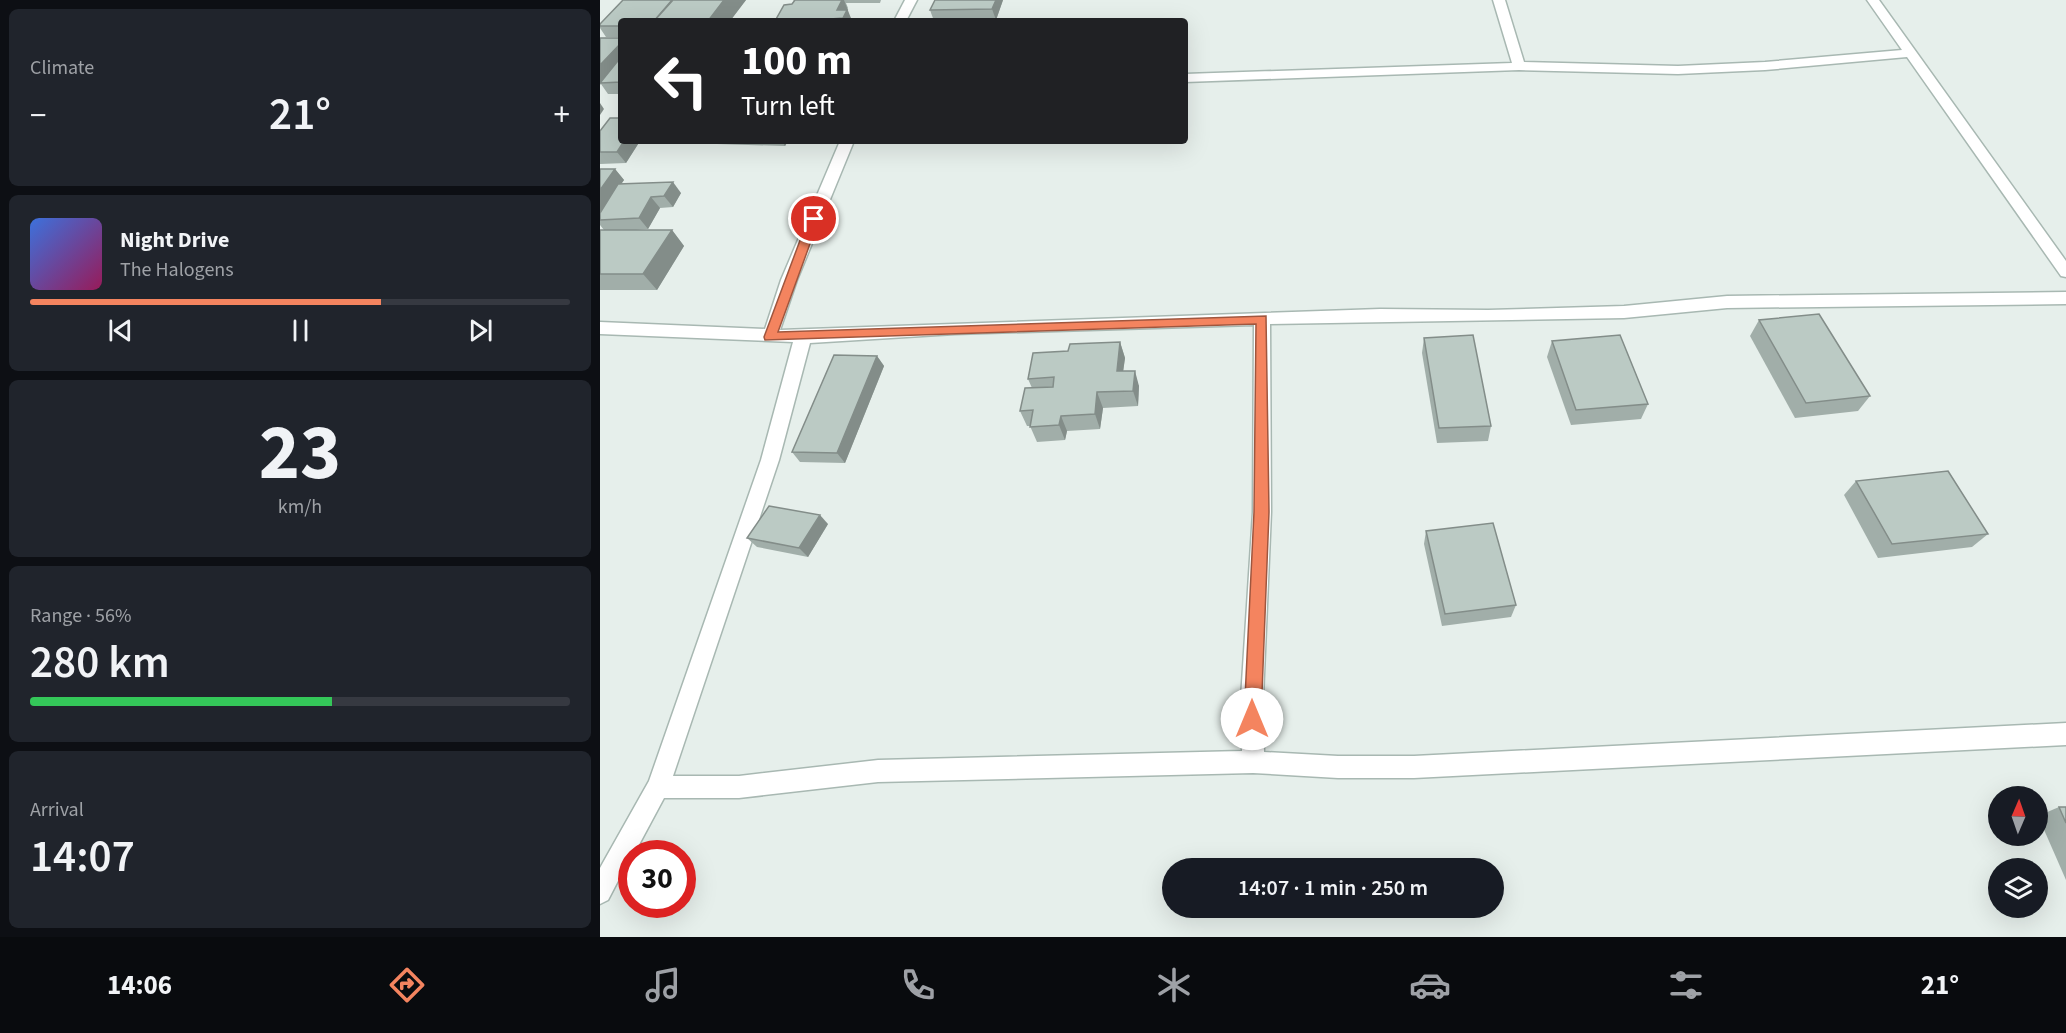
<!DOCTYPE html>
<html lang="en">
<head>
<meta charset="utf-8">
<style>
  body { margin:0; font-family:"Source Sans 3",sans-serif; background:#20242c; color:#f1f3f6; height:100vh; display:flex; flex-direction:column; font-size:22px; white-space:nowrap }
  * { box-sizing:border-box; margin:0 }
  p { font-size:20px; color:#9ea1a6 }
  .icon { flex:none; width:33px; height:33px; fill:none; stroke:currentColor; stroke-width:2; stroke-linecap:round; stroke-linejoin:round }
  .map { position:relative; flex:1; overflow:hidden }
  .details { display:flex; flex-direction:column; gap:9px; padding:9px; background:#0d0f14; width:600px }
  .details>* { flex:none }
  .banner { position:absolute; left:18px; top:18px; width:570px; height:126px; border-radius:6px; box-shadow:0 6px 24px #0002; background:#202124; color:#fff; overflow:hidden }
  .needle { width:39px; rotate:2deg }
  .buttons { position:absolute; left:1388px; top:786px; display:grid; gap:12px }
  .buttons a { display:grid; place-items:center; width:60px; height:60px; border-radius:50%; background:#171b24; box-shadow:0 6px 24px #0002; font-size:30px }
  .speed { position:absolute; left:18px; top:840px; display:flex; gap:12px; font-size:30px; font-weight:700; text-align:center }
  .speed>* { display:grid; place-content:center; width:78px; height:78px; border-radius:50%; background:#171b24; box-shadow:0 6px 24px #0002; line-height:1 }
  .speed .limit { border:9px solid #d22; background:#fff; color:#111 }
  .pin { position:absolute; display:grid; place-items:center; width:51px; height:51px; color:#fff; margin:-26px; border:3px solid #fff; border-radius:50%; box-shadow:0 2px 6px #0007 }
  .me { position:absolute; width:66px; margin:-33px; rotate:0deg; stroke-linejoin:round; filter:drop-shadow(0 0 4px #0008) }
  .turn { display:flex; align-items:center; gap:21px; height:126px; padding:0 24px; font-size:27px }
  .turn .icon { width:78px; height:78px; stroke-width:2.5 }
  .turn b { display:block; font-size:42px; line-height:51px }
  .big { font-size:45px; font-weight:600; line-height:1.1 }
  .details .widget { flex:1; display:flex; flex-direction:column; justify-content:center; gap:9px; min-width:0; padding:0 21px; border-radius:9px; background:#20242c }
  .details .dial { align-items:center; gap:0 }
  .dial b { font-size:78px; line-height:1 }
  .song { display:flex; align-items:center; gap:18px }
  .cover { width:72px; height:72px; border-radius:9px; background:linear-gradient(135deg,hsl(220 70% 55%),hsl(330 70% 35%)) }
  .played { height:6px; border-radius:3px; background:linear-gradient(90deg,#f4845f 65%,#363941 65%) }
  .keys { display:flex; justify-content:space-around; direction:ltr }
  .heat { display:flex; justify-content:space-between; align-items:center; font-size:33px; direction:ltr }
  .charge { height:9px; border-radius:4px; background:linear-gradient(90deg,#34c759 56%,#363941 0) }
  .trip { position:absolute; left:562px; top:858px; width:342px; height:60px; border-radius:30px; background:#171b24; box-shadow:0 6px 24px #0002; font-weight:600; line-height:60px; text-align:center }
  .menu { display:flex; height:96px; justify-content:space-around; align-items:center; background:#090b0e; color:#9ea1a6 }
  .menu .icon { width:42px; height:42px }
  .menu .on { color:#f4845f }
  .menu b { font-size:27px; color:#f1f3f6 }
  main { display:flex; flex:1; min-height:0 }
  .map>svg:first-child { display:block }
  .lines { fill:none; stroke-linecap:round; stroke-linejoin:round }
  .minor-casing { stroke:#a8b8b2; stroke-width:3 }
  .minor { fill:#fff; fill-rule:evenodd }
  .wall { fill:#a1aea9 }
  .shaded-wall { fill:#838d89 }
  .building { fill:#bbcac4; stroke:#838d89; stroke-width:1.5 }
  .route { fill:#f4845f; stroke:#9f563e; stroke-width:1.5 }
</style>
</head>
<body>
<main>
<section class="details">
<div class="widget"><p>Climate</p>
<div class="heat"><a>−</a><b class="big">21°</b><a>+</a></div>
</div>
<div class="widget">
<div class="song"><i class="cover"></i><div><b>Night Drive</b><p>The Halogens</p></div></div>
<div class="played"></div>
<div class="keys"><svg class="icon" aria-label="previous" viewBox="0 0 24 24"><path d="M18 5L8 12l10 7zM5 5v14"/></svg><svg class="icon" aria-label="pause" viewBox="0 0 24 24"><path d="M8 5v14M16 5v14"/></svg><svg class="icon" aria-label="next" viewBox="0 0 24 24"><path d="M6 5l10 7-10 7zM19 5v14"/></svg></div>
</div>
<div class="widget dial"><b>23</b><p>km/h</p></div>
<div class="widget"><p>Range · 56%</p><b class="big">280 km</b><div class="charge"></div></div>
<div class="widget"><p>Arrival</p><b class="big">14:07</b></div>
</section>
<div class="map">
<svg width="1466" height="937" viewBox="0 0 1466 937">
  <rect width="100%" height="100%" fill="#e6efeb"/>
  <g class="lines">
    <g class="minor-casing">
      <g id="minor">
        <polygon points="305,0 317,0 306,21 294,21"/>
        <polygon points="893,0 905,0 924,62 1078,66 1165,62 1302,50 1267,0 1279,0 1466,261 1466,277 1461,276 1307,57 1165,70 1078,74 919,70 585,82 585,74 912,63"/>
        <path d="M 240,141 L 254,141 L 197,280 L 180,330 L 780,309 L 888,310 L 1024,306 L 1127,296 L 1466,292 L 1466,304 L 1127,308 L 1024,318 L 670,324 L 671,512 L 663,698 L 664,752 L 738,756 L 814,756 L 1466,723 L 1466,745 L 814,778 L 738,778 L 653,773 L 278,782 L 139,798 L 64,798 L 34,854 L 32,854 L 8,900 L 0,904 L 0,868 L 49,781 L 161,460 L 193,342 L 0,334 L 0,322 L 165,329 L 181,280 ZM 654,325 L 653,512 L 641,698 L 642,751 L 278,760 L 139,776 L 73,776 L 179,460 L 210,343 L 355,334 Z"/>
      </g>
    </g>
    <use href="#minor" class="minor"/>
  </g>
  <g class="wall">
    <polygon points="23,0 146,0 130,21 21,21 21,37 6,37 0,28 0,24"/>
    <polygon points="193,0 281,0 280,3 246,3 248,8 247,10 252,21 175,21 192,4 194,1"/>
    <polygon points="335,0 403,0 396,20 334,21 330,10"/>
    <polygon points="0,38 21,38 21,94 8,94 1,84 0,85"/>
    <polygon points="0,131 21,141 40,141 26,163 0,164"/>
    <polygon points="115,141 188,141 185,146 117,144"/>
    <polygon points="0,169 15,169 24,180 21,184 81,193 73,207 60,208 48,229 36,230 72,230 84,246 57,290 0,290 0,230 4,230 0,225"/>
    <polygon points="1159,320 1270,396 1258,411 1195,418 1150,336"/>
    <polygon points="824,338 891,426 888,441 837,443 822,353"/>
    <polygon points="952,341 1048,404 1041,419 971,425 947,357"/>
    <polygon points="520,342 525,358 523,371 539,386 538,406 503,408 500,429 467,431 465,440 437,442 430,426 427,426 420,411 432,388 428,379 468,351"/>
    <polygon points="277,356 284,366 245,463 200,462 192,452"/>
    <polygon points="1256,481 1388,534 1372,547 1278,558 1244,495"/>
    <polygon points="228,524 208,557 157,547 147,538"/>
    <polygon points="826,531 916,605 911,617 842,626 824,544"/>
    <polygon points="1459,807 1466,807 1466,880 1438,816"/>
  </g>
  <g class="shaded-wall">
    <polygon points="124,0 146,0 130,21 108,21"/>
    <polygon points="242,0 244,0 252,21 244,21 237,10"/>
    <polygon points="396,0 403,0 396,20 392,9"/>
    <polygon points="21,43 21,63 0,83 0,65"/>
    <polygon points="0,103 4,109 0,115"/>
    <polygon points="24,141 40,141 26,163 17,152"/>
    <polygon points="182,141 188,141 185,146"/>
    <polygon points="15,169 24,180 0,215 0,190"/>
    <polygon points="73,182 81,193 73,207 64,196"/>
    <polygon points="51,197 60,208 48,229 39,218"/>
    <polygon points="72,230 84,246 57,290 43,274"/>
    <polygon points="520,342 525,358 521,387 517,371"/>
    <polygon points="277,356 284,366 245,463 237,453"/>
    <polygon points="535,371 539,386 538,406 533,391"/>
    <polygon points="497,392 503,408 500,429 495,414"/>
    <polygon points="461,416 467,431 465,440 459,425"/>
    <polygon points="220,515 228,524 208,557 199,548"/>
  </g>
  <g class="building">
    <polygon points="23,0 72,0 54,21 21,21 21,26 0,26 0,24"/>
    <polygon points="73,0 124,0 108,21 55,20"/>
    <polygon points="195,0 242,0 237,10 247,10 243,18 231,19 229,21 175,21 184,5 192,4"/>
    <polygon points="335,0 396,0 392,9 330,10"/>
    <polygon points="0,38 21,38 21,43 0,65"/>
    <polygon points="21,57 21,82 0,83"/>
    <polygon points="10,118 21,118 21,141 24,141 17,152 0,152 0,131"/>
    <polygon points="0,169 15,169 0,190"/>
    <polygon points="73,182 64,196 51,197 39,218 0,220 0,213 18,184"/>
    <polygon points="0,230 72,230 43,274 0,274"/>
    <polygon points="1219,314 1270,396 1206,403 1159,320"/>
    <polygon points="873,335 891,426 839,428 824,338"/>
    <polygon points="1020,335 1048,404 976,410 952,341"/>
    <polygon points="520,342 517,371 535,371 533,391 497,392 495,414 461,416 459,425 430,427 433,410 420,411 425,388 453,387 454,377 428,379 433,353 468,351 470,344"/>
    <polygon points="234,355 277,356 237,453 192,452"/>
    <polygon points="1348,471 1388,534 1292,544 1256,481"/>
    <polygon points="169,506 220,515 199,548 147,538"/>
    <polygon points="893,523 916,605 845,614 826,531"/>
    <polygon points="1459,807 1466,807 1466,823"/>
  </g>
  <polygon class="route" points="214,215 219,219 178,332 666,316 669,512 661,719 658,725 652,727 647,725 644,719 654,512 656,324 165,340 164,337 208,219"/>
</svg>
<div class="buttons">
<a><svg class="needle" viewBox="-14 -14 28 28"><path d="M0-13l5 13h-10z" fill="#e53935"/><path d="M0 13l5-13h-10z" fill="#9ea1a6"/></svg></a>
<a><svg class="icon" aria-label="layers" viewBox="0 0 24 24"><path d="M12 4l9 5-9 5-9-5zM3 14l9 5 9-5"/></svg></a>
</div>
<div class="speed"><div class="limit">30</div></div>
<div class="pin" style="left:214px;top:219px;background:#d93025"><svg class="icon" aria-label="arrive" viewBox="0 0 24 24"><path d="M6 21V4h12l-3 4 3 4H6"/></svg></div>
<svg class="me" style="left:652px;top:719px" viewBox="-20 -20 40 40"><circle r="19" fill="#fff"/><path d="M0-13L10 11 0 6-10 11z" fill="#f4845f"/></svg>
<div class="trip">14:07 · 1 min · 250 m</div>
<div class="banner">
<div class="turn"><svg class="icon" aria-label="left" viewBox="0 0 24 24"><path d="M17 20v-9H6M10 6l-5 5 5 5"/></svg><div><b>100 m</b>Turn left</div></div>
</div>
</div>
</main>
<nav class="menu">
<b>14:06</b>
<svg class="icon on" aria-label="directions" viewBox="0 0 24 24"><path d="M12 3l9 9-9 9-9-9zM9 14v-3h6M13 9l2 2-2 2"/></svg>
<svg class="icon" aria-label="music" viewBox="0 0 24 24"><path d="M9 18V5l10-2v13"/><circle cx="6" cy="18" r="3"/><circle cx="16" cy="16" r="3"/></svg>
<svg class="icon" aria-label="phone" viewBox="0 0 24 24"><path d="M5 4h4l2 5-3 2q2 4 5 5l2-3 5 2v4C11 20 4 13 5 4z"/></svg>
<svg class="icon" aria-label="climate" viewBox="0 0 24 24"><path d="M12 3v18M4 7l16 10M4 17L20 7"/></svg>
<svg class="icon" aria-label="car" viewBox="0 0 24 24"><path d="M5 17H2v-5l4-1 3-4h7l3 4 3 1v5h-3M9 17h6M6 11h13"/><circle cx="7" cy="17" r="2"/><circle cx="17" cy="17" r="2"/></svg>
<svg class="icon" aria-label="filters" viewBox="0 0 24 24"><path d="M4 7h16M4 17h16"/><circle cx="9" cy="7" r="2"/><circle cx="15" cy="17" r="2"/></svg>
<b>21°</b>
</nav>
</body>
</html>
